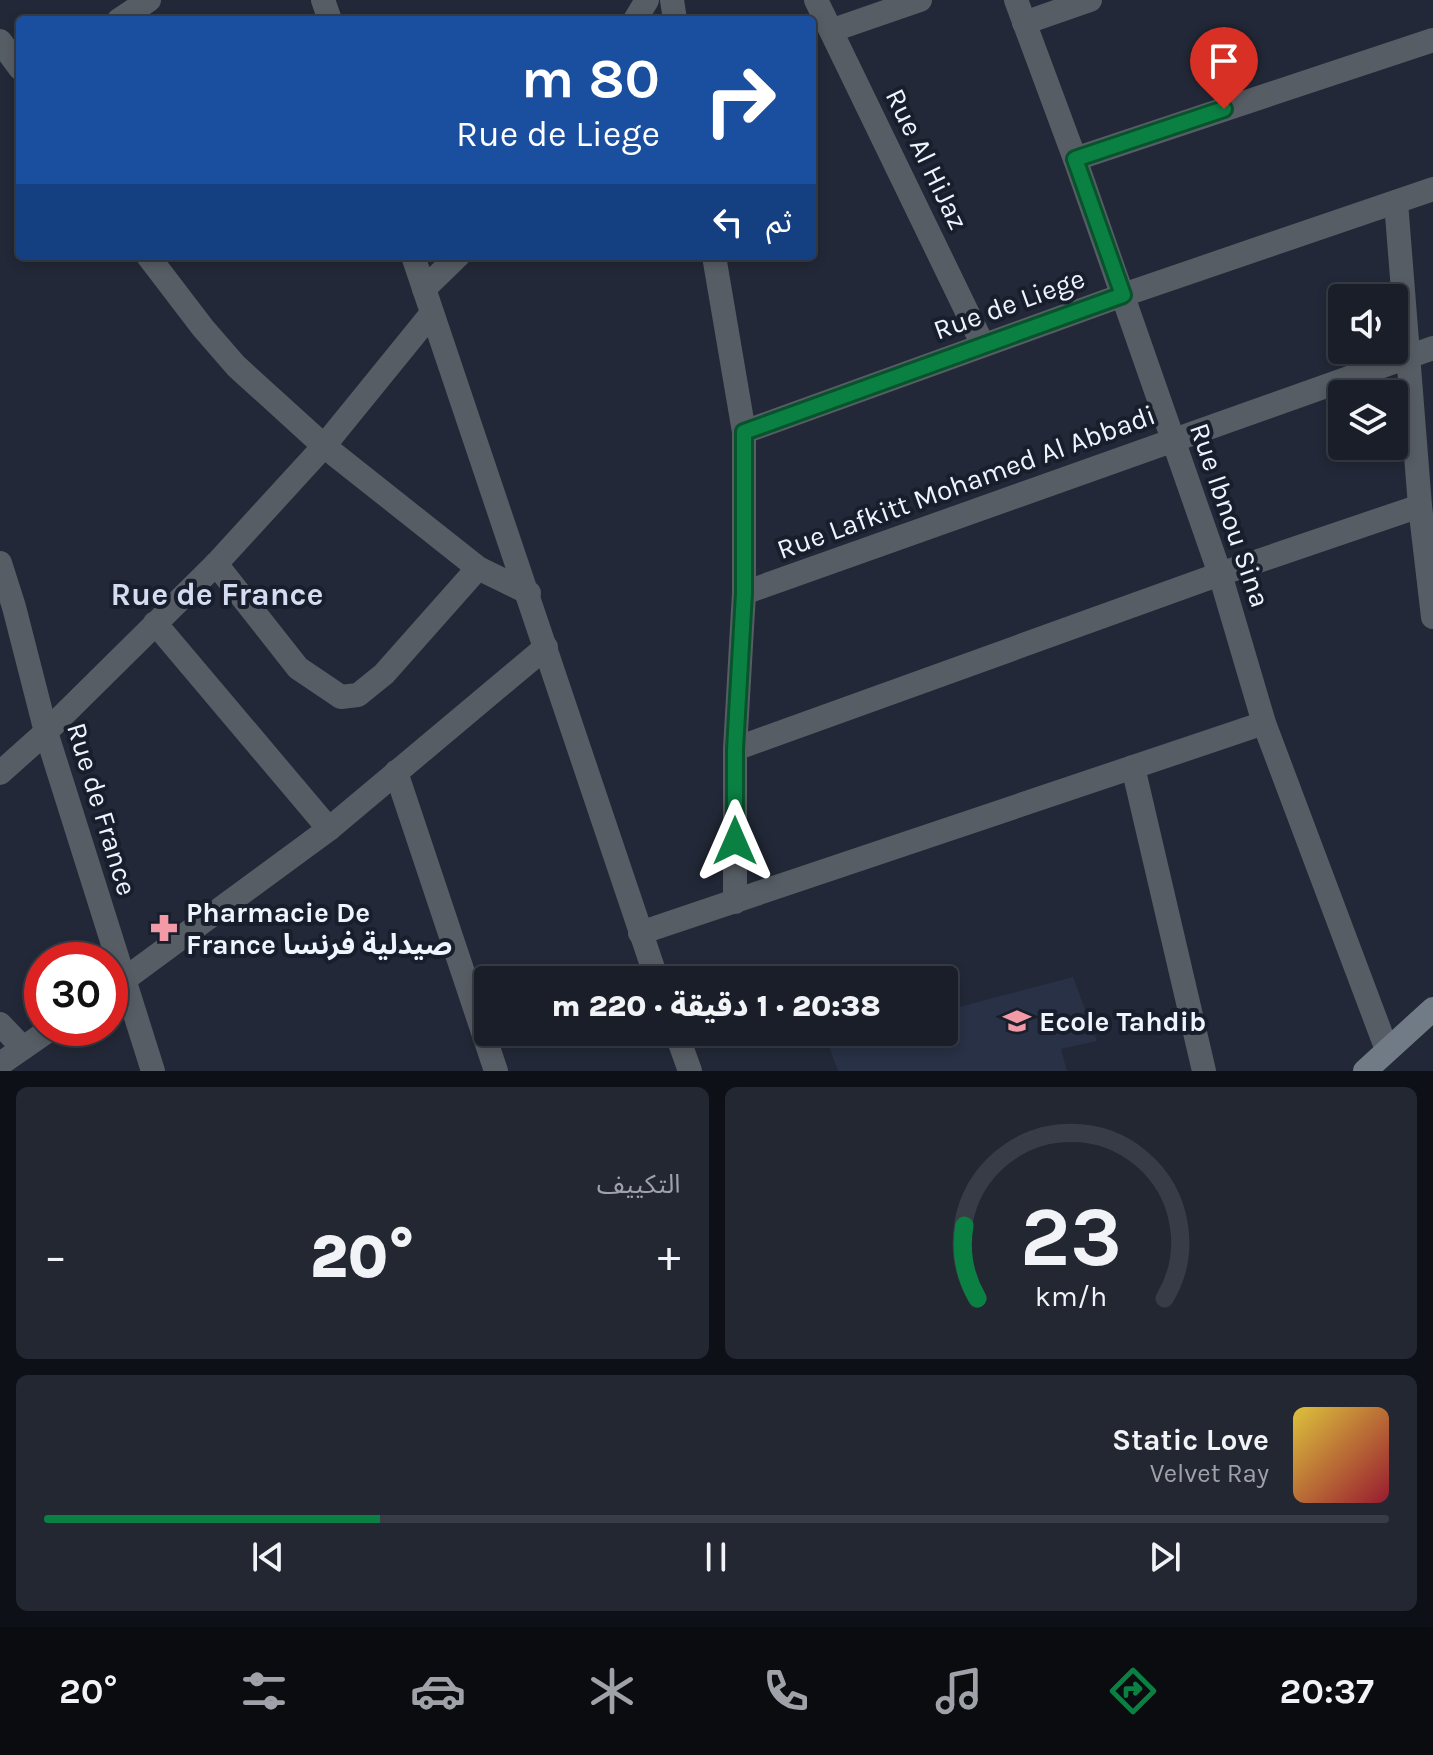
<!DOCTYPE html>
<html lang="ar">
<head>
<meta charset="utf-8">
<style>
  body { margin:0; font-family:Karla,"Noto Sans Arabic",sans-serif; background:#232731; color:#f1f3f6; direction:rtl; height:100vh; display:flex; flex-direction:column; font-size:30px; white-space:nowrap }
  * { box-sizing:border-box; margin:0 }
  p { font-size:26px; color:#9fa2a8 }
  .icon { flex:none; width:44px; height:44px; fill:none; stroke:currentColor; stroke-width:2; stroke-linecap:round; stroke-linejoin:round }
  .map { position:relative; height:1071px; overflow:hidden; direction:ltr }
  .side { display:flex; flex-direction:column; gap:16px; padding:16px; background:#0e1017; flex:1 }
  .side>* { flex:none }
  .top-card { position:absolute; left:16px; top:16px; width:800px; height:244px; border-radius:8px; box-shadow:0 4px 12px #0003,0 0 0 2px #383c46; direction:rtl; background:#1a4fa0; color:#fff; overflow:hidden }
  .buttons { position:absolute; left:1328px; top:284px; display:grid; gap:16px }
  .buttons a { display:grid; place-items:center; width:80px; height:80px; border-radius:8px; background:#1a1e29; box-shadow:0 4px 12px #0003,0 0 0 2px #383c46; font-size:40px }
  .speed { position:absolute; left:24px; top:942px; display:flex; gap:16px; font-size:40px; font-weight:700; text-align:center }
  .speed>* { display:grid; place-content:center; width:104px; height:104px; border-radius:50%; background:#1a1e29; box-shadow:0 4px 12px #0003,0 0 0 2px #383c46; line-height:1 }
  .speed .limit { border:12px solid #d22; background:#fff; color:#111 }
  .pin { position:absolute; display:grid; place-items:center; width:68px; height:68px; color:#fff; margin:-82px -34px; border-radius:50% 50% 50% 0; rotate:-45deg; box-shadow:0 0 8px #0007 }
  .pin .icon { rotate:45deg }
  .me { position:absolute; width:88px; margin:-44px; rotate:0deg; stroke-linejoin:round; filter:drop-shadow(0 0 6px #0008) }
  .turn { display:flex; align-items:center; gap:28px; height:168px; padding:0 24px; font-size:36px }
  .turn .icon { width:104px; height:104px; stroke-width:2.5 }
  .turn b { display:block; font-size:56px; line-height:68px }
  .then { display:flex; align-items:center; height:76px; padding:0 24px; background:#0003; gap:16px; font-size:30px }
  .big { font-size:60px; font-weight:800; line-height:1.1 }
  .side .card { flex:1; display:flex; flex-direction:column; justify-content:center; gap:12px; min-width:0; padding:0 28px; border-radius:12px; background:#232731 }
  .side .dial { align-items:center; gap:0 }
  .dial svg { height:208px; overflow:visible; fill:none; stroke:#383c46; stroke-width:7; stroke-linecap:round; text-anchor:middle }
  .dial text { fill:#f1f3f6; stroke:none }
  .song { display:flex; align-items:center; gap:24px }
  .cover { width:96px; height:96px; border-radius:12px; background:linear-gradient(135deg,hsl(50 70% 55%),hsl(350 70% 35%)) }
  .played { height:8px; border-radius:4px; background:linear-gradient(90deg,#0b8043 25%,#383c46 25%) }
  .keys { display:flex; justify-content:space-around; direction:ltr }
  .heat { display:flex; justify-content:space-between; align-items:center; font-size:44px; direction:ltr }
  .side .tiles { flex:1; display:grid; gap:16px; grid-template-columns:1fr 1fr }
  .card:last-child { grid-column:span 2 }
  .trip { position:absolute; left:474px; top:966px; width:484px; height:80px; border-radius:8px; background:#1a1e29; box-shadow:0 4px 12px #0003,0 0 0 2px #383c46; font-weight:800; line-height:80px; text-align:center; direction:rtl }
  .dock { display:flex; height:128px; justify-content:space-around; align-items:center; background:#0a0c10; color:#9fa2a8 }
  .dock .icon { width:56px; height:56px }
  .dock .current { color:#0b8043 }
  .dock b { font-size:36px; color:#f1f3f6 }
  .map>svg:first-child { display:block }
  .built { fill:#283145 }
  .lines { fill:none; stroke-linecap:round; stroke-linejoin:round }
  .street { stroke:#575d64; stroke-width:24 }
  .secondary { stroke:#717b85; stroke-width:24 }
  .route-casing { stroke:#07532c; stroke-width:20 }
  .route { stroke:#0b8043; stroke-width:14 }
  .labels { text-anchor:middle; dominant-baseline:central; stroke-width:8; stroke-linejoin:round; paint-order:stroke }
  .street-label { font-size:28px; fill:#eff4fe; stroke:#181e2c }
  .poi-label { font-size:28px; font-weight:bold; fill:#eff4fe; stroke:#181e2c; text-anchor:start }
  .quarter-label { font-size:32px; font-weight:bold; fill:#d3dcf0; stroke:#181e2c }
</style>
</head>
<body>
<div class="map">
<svg width="1433" height="1071" viewBox="0 0 1433 1071">
  <rect width="100%" height="100%" fill="#222837"/>
  <polygon class="built" points="1073,977 1097,1041 1061,1049 1067,1071 838,1071 827,1041 863,1032 944,1032 944,1011"/>
  <g class="lines">
    <g class="street">
      <polyline points="323,0 330,20"/>
      <polyline points="672,0 675,20"/>
      <polyline points="816,0 983,345"/>
      <polyline points="1016,0 1075,159 1220,574 1264,723 1387,1050"/>
      <polyline points="119,20 149,0"/>
      <polyline points="635,20 647,0"/>
      <polyline points="1024,23 1090,0"/>
      <polyline points="833,30 920,0"/>
      <polyline points="0,41 20,68"/>
      <polyline points="1075,159 1433,40"/>
      <polyline points="1396,202 1420,506 1433,617"/>
      <polyline points="148,256 203,328 236,366 324,446 478,568 529,593"/>
      <polyline points="413,256 657,980"/>
      <polyline points="714,256 744,432 744,593 735,749 735,902"/>
      <polyline points="424,289 458,256"/>
      <polyline points="744,432 1123,295 1433,189"/>
      <polyline points="0,563 14,607 46,732 153,1071"/>
      <polyline points="216,564 298,668 341,697 358,695 384,674 478,568"/>
      <polyline points="744,593 1433,348"/>
      <polyline points="155,623 329,829"/>
      <polyline points="735,749 1220,574 1420,506"/>
      <polyline points="1133,767 1204,1071"/>
      <polyline points="396,772 496,1071"/>
      <polyline points="0,773 46,732 216,564 324,446 432,313"/>
      <polyline points="640,933 1264,723"/>
      <polyline points="110,990 329,829 546,647"/>
      <polyline points="0,1024 22,1047"/>
      <polyline points="676,1032 690,1071"/>
      <polyline points="0,1064 52,1028"/>
    </g>
    <polyline class="secondary" points="1365,1071 1433,1009"/>
  </g>
  <g class="lines">
    <g class="route-casing">
      <polyline id="route" points="735,841 735,749 744,593 744,432 1123,295 1075,159 1224,109"/>
    </g>
    <use href="#route" class="route"/>
  </g>
  <defs>
    <g id="pharmacy-bare" transform="scale(2.16)"><path d="M-2-6h4v4h4v4h-4v4h-4v-4h-4v-4h4Z" fill="#f39aa7" stroke="#181e2c" stroke-width="2.5" paint-order="stroke"/></g>
    <g id="school-bare" transform="scale(2.16)"><path d="M0-5L7-2L0 1L-7-2ZM-4 1L0 2.5L4 1V4Q0 6-4 4Z" fill="#f39aa7" stroke="#181e2c" stroke-width="2.5" paint-order="stroke"/></g>
  </defs>
  <g fill-rule="evenodd">
    <use href="#pharmacy-bare" x="164" y="928"/>
    <use href="#school-bare" x="1017" y="1021"/>
  </g>
  <g class="labels">
    <g class="street-label">
      <text transform="translate(927 159) rotate(64)">Rue Al HiJaz</text>
      <text transform="translate(1009 304) rotate(-20)">Rue de Liege</text>
      <text transform="translate(966 482) rotate(-20)">Rue Lafkitt Mohamed Al Abbadi</text>
      <text transform="translate(1230 515) rotate(71)">Rue Ibnou Sina</text>
      <text transform="translate(102 809) rotate(73)">Rue de France</text>
    </g>
    <g class="poi-label">
      <text x="186" y="912">Pharmacie De<tspan x="186" dy="32">France صيدلية فرنسا</tspan></text>
      <text x="1039" y="1021">Ecole Tahdib</text>
    </g>
    <g class="quarter-label">
      <text x="217" y="594">Rue de France</text>
    </g>
  </g>
</svg>
<div class="buttons">
<a><svg class="icon" aria-label="sound" viewBox="0 0 24 24"><path d="M4 9h4l5-4v14l-5-4H4zM17 9q2 3 0 6"/></svg></a>
<a><svg class="icon" aria-label="layers" viewBox="0 0 24 24"><path d="M12 4l9 5-9 5-9-5zM3 14l9 5 9-5"/></svg></a>
</div>
<div class="speed"><div class="limit">30</div></div>
<div class="pin" style="left:1224px;top:109px;background:#d93025"><svg class="icon" aria-label="arrive" viewBox="0 0 24 24"><path d="M6 21V4h12l-3 4 3 4H6"/></svg></div>
<svg class="me" style="left:735px;top:841px" viewBox="-20 -20 40 40"><path d="M0-17L14 15 0 8-14 15z" fill="#0b8043" stroke="#fff" stroke-width="4"/></svg>
<div class="trip">20:38 · 1 دقيقة · 220 m</div>
<div class="top-card">
<div class="turn"><svg class="icon" aria-label="right" viewBox="0 0 24 24"><path d="M7 20v-9h11M14 6l5 5-5 5"/></svg><div><b>80 m</b>Rue de Liege</div></div>
<div class="then">ثم<svg class="icon" aria-label="left" viewBox="0 0 24 24"><path d="M17 20v-9H6M10 6l-5 5 5 5"/></svg></div>
</div>
</div>
<section class="side">
<div class="tiles">
<div class="card dial"><svg viewBox="0 0 100 80">
<path d="M14 69A42 42 0 1 1 86 69"/>
<path d="M14 69A42 42 0 0 1 9 41" stroke="#0b8043"/>
<text x="50" y="56" font-size="32" font-weight="700">23</text>
<text x="50" y="72" font-size="11">km/h</text>
</svg></div>
<div class="card"><p>التكييف</p>
<div class="heat"><a>−</a><b class="big">20°</b><a>+</a></div>
</div>
<div class="card">
<div class="song"><i class="cover"></i><div><b>Static Love</b><p>Velvet Ray</p></div></div>
<div class="played"></div>
<div class="keys"><svg class="icon" aria-label="previous" viewBox="0 0 24 24"><path d="M18 5L8 12l10 7zM5 5v14"/></svg><svg class="icon" aria-label="pause" viewBox="0 0 24 24"><path d="M8 5v14M16 5v14"/></svg><svg class="icon" aria-label="next" viewBox="0 0 24 24"><path d="M6 5l10 7-10 7zM19 5v14"/></svg></div>
</div>
</div>
</section>
<nav class="dock">
<b>20:37</b>
<svg class="icon current" aria-label="directions" viewBox="0 0 24 24"><path d="M12 3l9 9-9 9-9-9zM9 14v-3h6M13 9l2 2-2 2"/></svg>
<svg class="icon" aria-label="music" viewBox="0 0 24 24"><path d="M9 18V5l10-2v13"/><circle cx="6" cy="18" r="3"/><circle cx="16" cy="16" r="3"/></svg>
<svg class="icon" aria-label="phone" viewBox="0 0 24 24"><path d="M5 4h4l2 5-3 2q2 4 5 5l2-3 5 2v4C11 20 4 13 5 4z"/></svg>
<svg class="icon" aria-label="climate" viewBox="0 0 24 24"><path d="M12 3v18M4 7l16 10M4 17L20 7"/></svg>
<svg class="icon" aria-label="car" viewBox="0 0 24 24"><path d="M5 17H2v-5l4-1 3-4h7l3 4 3 1v5h-3M9 17h6M6 11h13"/><circle cx="7" cy="17" r="2"/><circle cx="17" cy="17" r="2"/></svg>
<svg class="icon" aria-label="filters" viewBox="0 0 24 24"><path d="M4 7h16M4 17h16"/><circle cx="9" cy="7" r="2"/><circle cx="15" cy="17" r="2"/></svg>
<b>20°</b>
</nav>
</body>
</html>
